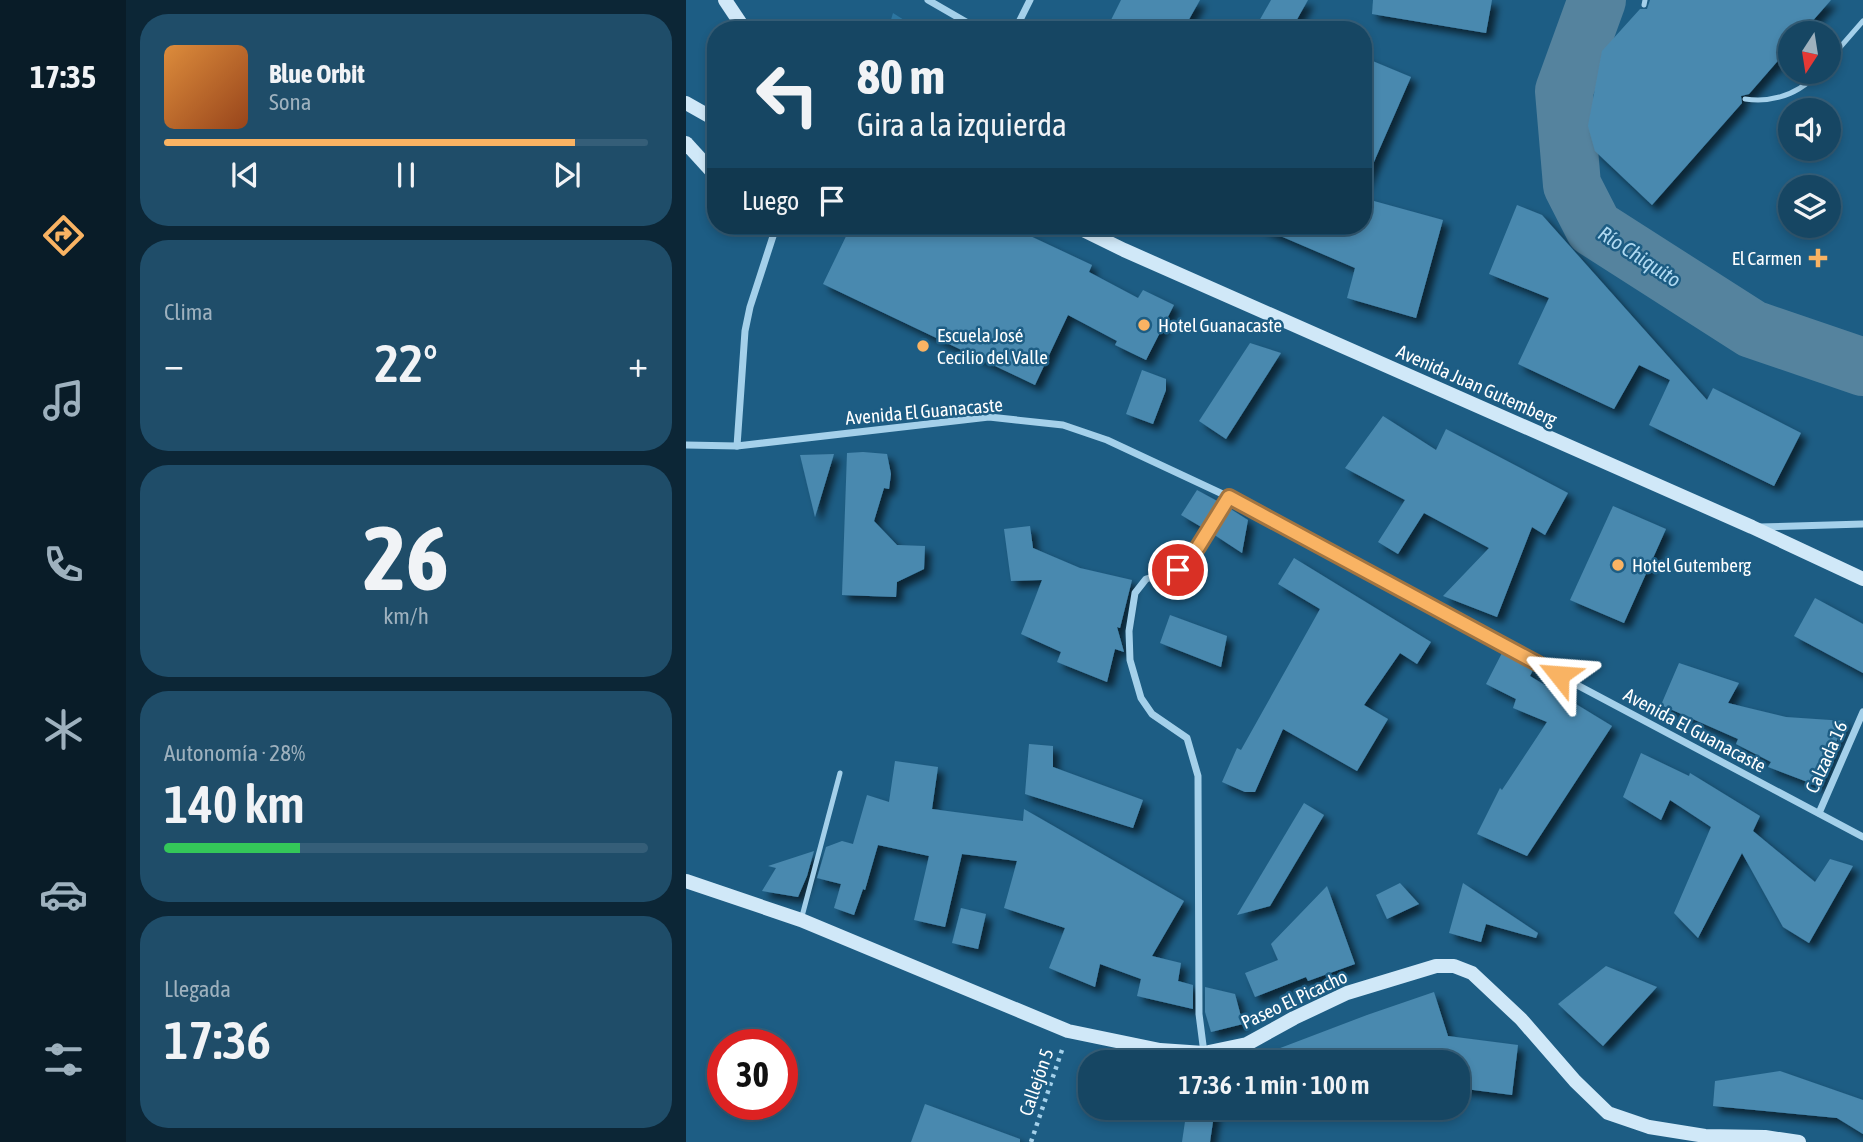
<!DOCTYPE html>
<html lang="es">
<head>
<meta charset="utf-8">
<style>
  body { margin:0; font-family:"Asap Condensed",sans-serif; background:#1f4d69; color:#f1f3f6; height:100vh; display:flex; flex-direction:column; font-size:26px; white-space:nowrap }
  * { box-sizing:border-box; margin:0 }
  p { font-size:23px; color:#9eb1be }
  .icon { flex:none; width:38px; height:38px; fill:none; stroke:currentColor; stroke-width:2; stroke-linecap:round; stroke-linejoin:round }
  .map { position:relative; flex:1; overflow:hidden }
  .drawer { display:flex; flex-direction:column; gap:14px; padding:14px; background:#0c2636; width:560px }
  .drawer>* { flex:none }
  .top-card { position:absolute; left:21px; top:21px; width:665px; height:214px; border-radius:28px; box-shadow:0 4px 10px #0003,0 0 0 2px #355e78; background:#164663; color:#f1f3f6; overflow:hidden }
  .needle { width:46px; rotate:192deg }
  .controls { position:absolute; left:1092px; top:21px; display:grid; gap:14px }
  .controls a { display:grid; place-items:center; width:63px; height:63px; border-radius:50%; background:#164663; box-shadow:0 4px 10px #0003,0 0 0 2px #355e78; font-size:35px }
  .speed { position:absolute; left:21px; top:1029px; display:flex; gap:14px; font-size:35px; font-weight:700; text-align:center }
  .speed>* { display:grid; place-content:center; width:91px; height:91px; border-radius:50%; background:#164663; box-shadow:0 4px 10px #0003,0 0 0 2px #355e78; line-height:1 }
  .speed .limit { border:10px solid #d22; background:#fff; color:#111 }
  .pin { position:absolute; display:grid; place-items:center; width:60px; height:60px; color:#fff; margin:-30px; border:4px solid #fff; border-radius:50%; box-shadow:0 2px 7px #0007 }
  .me { position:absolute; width:77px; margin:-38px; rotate:298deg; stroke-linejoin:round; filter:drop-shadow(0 0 5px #0008) }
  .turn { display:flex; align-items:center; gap:24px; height:147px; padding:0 35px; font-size:32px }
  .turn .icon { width:91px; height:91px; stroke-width:2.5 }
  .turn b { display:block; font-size:49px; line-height:60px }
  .then { display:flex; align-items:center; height:66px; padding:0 35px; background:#0003; gap:14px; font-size:26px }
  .big { font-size:52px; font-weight:600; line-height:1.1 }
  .drawer .card { flex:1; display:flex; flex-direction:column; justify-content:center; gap:10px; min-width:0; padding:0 24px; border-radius:28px; background:#1f4d69 }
  .drawer .dial { align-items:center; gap:0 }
  .dial b { font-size:91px; line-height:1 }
  .song { display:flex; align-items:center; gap:21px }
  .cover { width:84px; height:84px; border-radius:10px; background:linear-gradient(135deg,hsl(30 70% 55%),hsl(20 70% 35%)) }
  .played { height:7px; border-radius:4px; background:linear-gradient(90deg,#f9b363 85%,#355e78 85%) }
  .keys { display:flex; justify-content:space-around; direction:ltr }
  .heat { display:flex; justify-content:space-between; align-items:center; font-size:38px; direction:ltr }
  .charge { height:10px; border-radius:5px; background:linear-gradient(90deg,#34c759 28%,#355e78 0) }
  .trip { position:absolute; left:392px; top:1050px; width:392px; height:70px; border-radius:28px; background:#164663; box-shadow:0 4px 10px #0003,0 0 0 2px #355e78; font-weight:600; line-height:70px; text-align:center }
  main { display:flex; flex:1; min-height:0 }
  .tab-bar { display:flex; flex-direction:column; width:126px; justify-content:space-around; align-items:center; background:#091c28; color:#9eb1be }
  .tab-bar .icon { width:49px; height:49px }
  .tab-bar .on { color:#f9b363 }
  .tab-bar b { font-size:32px; color:#f1f3f6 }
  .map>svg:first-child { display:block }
  .green { fill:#2d76a1 }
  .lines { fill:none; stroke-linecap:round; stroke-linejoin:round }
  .river { stroke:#55839e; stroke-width:58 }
  .building { fill:#4a89af; filter:url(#shadow) }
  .path { stroke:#a4d0ea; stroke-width:4.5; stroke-dasharray:3.5 5; stroke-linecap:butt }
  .lane { stroke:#a4d0ea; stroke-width:5 }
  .street { stroke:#a4d0ea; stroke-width:7 }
  .secondary { stroke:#d0e8f8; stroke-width:14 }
  .route-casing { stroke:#a27440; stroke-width:18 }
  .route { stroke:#f9b363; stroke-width:12 }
  .poi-dot { fill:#f9b363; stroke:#1d5d84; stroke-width:2.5 }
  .labels { text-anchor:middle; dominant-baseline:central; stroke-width:5; stroke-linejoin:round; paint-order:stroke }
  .poi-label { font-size:19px; fill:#fff; stroke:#1d5d84; text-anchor:start }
  .street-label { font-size:19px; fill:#fff; stroke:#1d5d84 }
  .water-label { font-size:21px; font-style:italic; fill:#b0daf2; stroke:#1d5d84 }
</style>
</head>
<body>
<main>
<nav class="tab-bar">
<b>17:35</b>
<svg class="icon on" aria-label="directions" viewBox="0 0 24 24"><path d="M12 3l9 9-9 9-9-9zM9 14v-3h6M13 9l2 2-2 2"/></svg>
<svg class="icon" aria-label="music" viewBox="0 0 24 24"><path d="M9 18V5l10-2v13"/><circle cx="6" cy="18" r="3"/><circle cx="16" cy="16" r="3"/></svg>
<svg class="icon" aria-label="phone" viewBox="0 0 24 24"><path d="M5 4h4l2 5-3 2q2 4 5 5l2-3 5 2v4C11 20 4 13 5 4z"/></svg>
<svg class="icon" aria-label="climate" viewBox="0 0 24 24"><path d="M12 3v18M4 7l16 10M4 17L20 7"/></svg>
<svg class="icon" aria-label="car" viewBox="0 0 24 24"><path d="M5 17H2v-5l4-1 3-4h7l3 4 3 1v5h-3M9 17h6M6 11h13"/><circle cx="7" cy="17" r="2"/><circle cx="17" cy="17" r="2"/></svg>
<svg class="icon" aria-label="filters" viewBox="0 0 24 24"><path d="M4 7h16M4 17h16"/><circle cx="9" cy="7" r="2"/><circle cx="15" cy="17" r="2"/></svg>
</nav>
<section class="drawer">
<div class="card">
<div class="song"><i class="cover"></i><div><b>Blue Orbit</b><p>Sona</p></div></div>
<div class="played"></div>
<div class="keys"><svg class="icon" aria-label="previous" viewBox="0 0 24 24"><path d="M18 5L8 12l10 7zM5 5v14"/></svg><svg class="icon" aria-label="pause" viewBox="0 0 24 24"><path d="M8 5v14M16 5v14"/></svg><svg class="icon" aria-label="next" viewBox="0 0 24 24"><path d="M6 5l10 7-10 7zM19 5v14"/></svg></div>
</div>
<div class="card"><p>Clima</p>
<div class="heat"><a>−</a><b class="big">22°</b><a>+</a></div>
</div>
<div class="card dial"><b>26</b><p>km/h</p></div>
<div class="card"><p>Autonomía · 28%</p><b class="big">140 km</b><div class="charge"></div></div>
<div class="card"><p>Llegada</p><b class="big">17:36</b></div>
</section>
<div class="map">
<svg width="1177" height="1142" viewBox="0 0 1177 1142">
  <defs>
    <filter id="shadow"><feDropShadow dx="6" dy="6" stdDeviation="3.5" flood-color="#0009"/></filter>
  </defs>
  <rect width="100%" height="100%" fill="#1d5d84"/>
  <polygon class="green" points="207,13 234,30 202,30"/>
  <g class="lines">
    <polyline class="river" points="911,0 878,91 886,185 908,228 1066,329 1177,367"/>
  </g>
  <g class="building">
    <polygon points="435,0 514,0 497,30 420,30"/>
    <polygon points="585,0 622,0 605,30 568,30"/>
    <polygon points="687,0 806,0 800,33 686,14"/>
    <polygon points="964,0 1145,0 1116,33 1104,33 1104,47 1063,94 1055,96 1056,103 966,205 909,151 902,126 916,51 954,9 961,9"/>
    <polygon points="677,57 725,77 677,187"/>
    <polygon points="677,198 757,220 730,318 661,298 669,268 571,226 677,226"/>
    <polygon points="831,205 856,215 1021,400 1027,388 1115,433 1088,486 963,425 984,380 953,365 928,409 832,364 863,298 803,274"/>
    <polygon points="165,226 323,226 406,265 403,272 452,298 457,290 488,305 460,360 429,345 431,341 382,315 349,385 137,284"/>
    <polygon points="564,343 595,353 540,439 513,421"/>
    <polygon points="456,370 480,379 480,390 467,424 440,414"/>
    <polygon points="697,416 750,450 760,429 882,493 859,535 846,527 811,617 757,596 803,548 738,513 712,554 692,542 719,500 659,468"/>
    <polygon points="177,452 201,454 205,474 203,489 198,488 188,521 211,545 239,546 238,569 211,582 210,597 156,595 161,453"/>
    <polygon points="148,454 129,517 114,455"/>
    <polygon points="511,490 533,502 517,528 495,515"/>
    <polygon points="927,506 980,529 938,623 884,600"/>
    <polygon points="543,508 562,520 556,553 527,534"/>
    <polygon points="344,526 347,548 394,568 446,580 434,628 431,627 438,652 429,649 421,682 371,662 375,652 335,634 356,580 325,581 318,529"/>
    <polygon points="608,558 745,642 731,664 714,653 678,705 702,719 671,771 597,729 569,792 559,792 536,782 551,748 555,750 634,609 592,584"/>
    <polygon points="1129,598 1177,624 1177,673 1108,636"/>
    <polygon points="484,615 541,636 535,667 474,643"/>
    <polygon points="816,653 847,670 844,676 926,726 841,856 791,834 814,788 816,790 861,722 827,708 830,699 800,684"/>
    <polygon points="993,663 1053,683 1042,703 1100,717 1159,721 1132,786 1082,767 1085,762 1050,744 1052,739 975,705"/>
    <polygon points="343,744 367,746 367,767 457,800 447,828 339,794"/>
    <polygon points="955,753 1003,776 1004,773 1074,816 1067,831 1129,882 1144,859 1167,866 1123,943 1097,927 1056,853 1012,938 988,913 1025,827 984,800 975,820 937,797"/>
    <polygon points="209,761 252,767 246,809 337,821 338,809 498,901 466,956 495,963 492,981 507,985 507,1009 451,996 455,979 414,964 409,987 363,968 379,928 318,908 331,861 276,854 259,927 228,920 243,856 192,845 179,890 177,889 168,915 148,908 155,884 131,878 140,847 156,841 167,844 181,795 203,802"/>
    <polygon points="618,803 638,815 584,906 551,915"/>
    <polygon points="128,851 121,876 112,897 76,891 90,868 82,866"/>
    <polygon points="714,883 733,904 701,919 690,895"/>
    <polygon points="777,883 852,933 850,938 800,924 795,942 763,933"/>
    <polygon points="641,886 669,964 622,981 620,977 569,997 559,973 592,960 585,944"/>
    <polygon points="275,908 300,914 292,949 266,943"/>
    <polygon points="920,966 971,987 917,1046 872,1004"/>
    <polygon points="519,987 549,994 557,1024 525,1032 519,1012"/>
    <polygon points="748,992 762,1036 832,1045 826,1095 772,1088 772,1062 563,1062 563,1060 681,1015"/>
    <polygon points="1094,1071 1177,1100 1177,1134 1151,1118 1027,1106 1029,1081"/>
    <polygon points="239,1104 334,1139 334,1142 225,1142"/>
    <polygon points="501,1108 529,1108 524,1142 496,1142"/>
  </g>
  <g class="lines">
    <polyline class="path" points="345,1142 376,1050"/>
    <g class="lane">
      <polyline points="958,5 959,0"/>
      <polyline points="1143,60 1177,21"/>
      <path d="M 1059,99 C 1089,103 1113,94 1133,72"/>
      <polyline points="115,920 154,773"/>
    </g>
    <g class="street">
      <polyline points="242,0 294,30"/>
      <polyline points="329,30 344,0"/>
      <polyline points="0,445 51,446 303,417 377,425 421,440 543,497 660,562 1177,837"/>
      <polyline points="51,446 59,331 64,307 90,227"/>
      <polyline points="1073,527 1177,524"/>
      <polyline points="1133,813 1177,712"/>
      <polyline points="518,1053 513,1014 512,776 501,738 466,714 455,698 444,660 443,631 449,593 460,579 492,570 512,547 543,497"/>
    </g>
    <g class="secondary">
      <polyline points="39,0 59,30"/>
      <polyline points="0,103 30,120"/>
      <polyline points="0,143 30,176"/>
      <polyline points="87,226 107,228 111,226"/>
      <polyline points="389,226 438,250 1066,527 1177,579"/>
      <polyline points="0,881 115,920 382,1031 474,1050 518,1053 561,1044 608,1018 661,993 750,966 768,966 786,973 835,1019 889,1081 922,1113 963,1127 1019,1136 1079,1137 1113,1142"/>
    </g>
  </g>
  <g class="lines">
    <g class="route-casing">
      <polyline id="route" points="492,570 512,547 543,497 873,675"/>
    </g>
    <use href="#route" class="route"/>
  </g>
  <g class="poi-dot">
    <path d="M1128.5 247.5h7v7h7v7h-7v7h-7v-7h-7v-7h7z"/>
    <circle cx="458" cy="325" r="7"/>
    <circle cx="237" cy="346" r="7"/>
    <circle cx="932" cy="565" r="7"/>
  </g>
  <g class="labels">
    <g class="poi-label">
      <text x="1116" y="258" text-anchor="end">El Carmen</text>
      <text x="472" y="325">Hotel Guanacaste</text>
      <text x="251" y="335">Escuela José<tspan x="251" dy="22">Cecilio del Valle</tspan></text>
      <text x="946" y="565">Hotel Gutemberg</text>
    </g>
    <g class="street-label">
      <text transform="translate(791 385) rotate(24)">Avenida Juan Gutemberg</text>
      <text transform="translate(238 411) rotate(-5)">Avenida El Guanacaste</text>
      <text transform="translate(1009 730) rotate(28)">Avenida El Guanacaste</text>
      <text transform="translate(1140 757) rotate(-66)">Calzada 16</text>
      <text transform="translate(608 999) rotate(-25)">Paseo El Picacho</text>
      <text transform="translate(350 1082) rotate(-71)">Callejón 5</text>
    </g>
    <g class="water-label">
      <text transform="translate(954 256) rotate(33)">Río Chiquito</text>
    </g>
  </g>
</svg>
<div class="controls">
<a><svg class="needle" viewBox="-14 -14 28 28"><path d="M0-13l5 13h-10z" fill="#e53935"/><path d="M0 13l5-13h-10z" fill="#9eb1be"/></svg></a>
<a><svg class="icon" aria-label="sound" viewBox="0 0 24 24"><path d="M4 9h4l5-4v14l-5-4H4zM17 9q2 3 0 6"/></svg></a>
<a><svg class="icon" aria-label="layers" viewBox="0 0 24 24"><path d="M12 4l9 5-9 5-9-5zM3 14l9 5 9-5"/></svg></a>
</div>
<div class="speed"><div class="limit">30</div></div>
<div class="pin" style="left:492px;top:570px;background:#d93025"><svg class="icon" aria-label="arrive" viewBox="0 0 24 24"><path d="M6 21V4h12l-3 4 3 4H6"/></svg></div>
<svg class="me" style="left:873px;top:675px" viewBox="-20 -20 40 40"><path d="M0-17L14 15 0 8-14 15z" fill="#f9b363" stroke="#fff" stroke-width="4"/></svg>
<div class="trip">17:36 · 1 min · 100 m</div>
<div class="top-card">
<div class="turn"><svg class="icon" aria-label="left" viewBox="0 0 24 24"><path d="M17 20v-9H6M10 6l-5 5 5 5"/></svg><div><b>80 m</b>Gira a la izquierda</div></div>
<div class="then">Luego<svg class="icon" aria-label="arrive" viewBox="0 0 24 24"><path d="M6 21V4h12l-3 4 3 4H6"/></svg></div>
</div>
</div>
</main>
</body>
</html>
